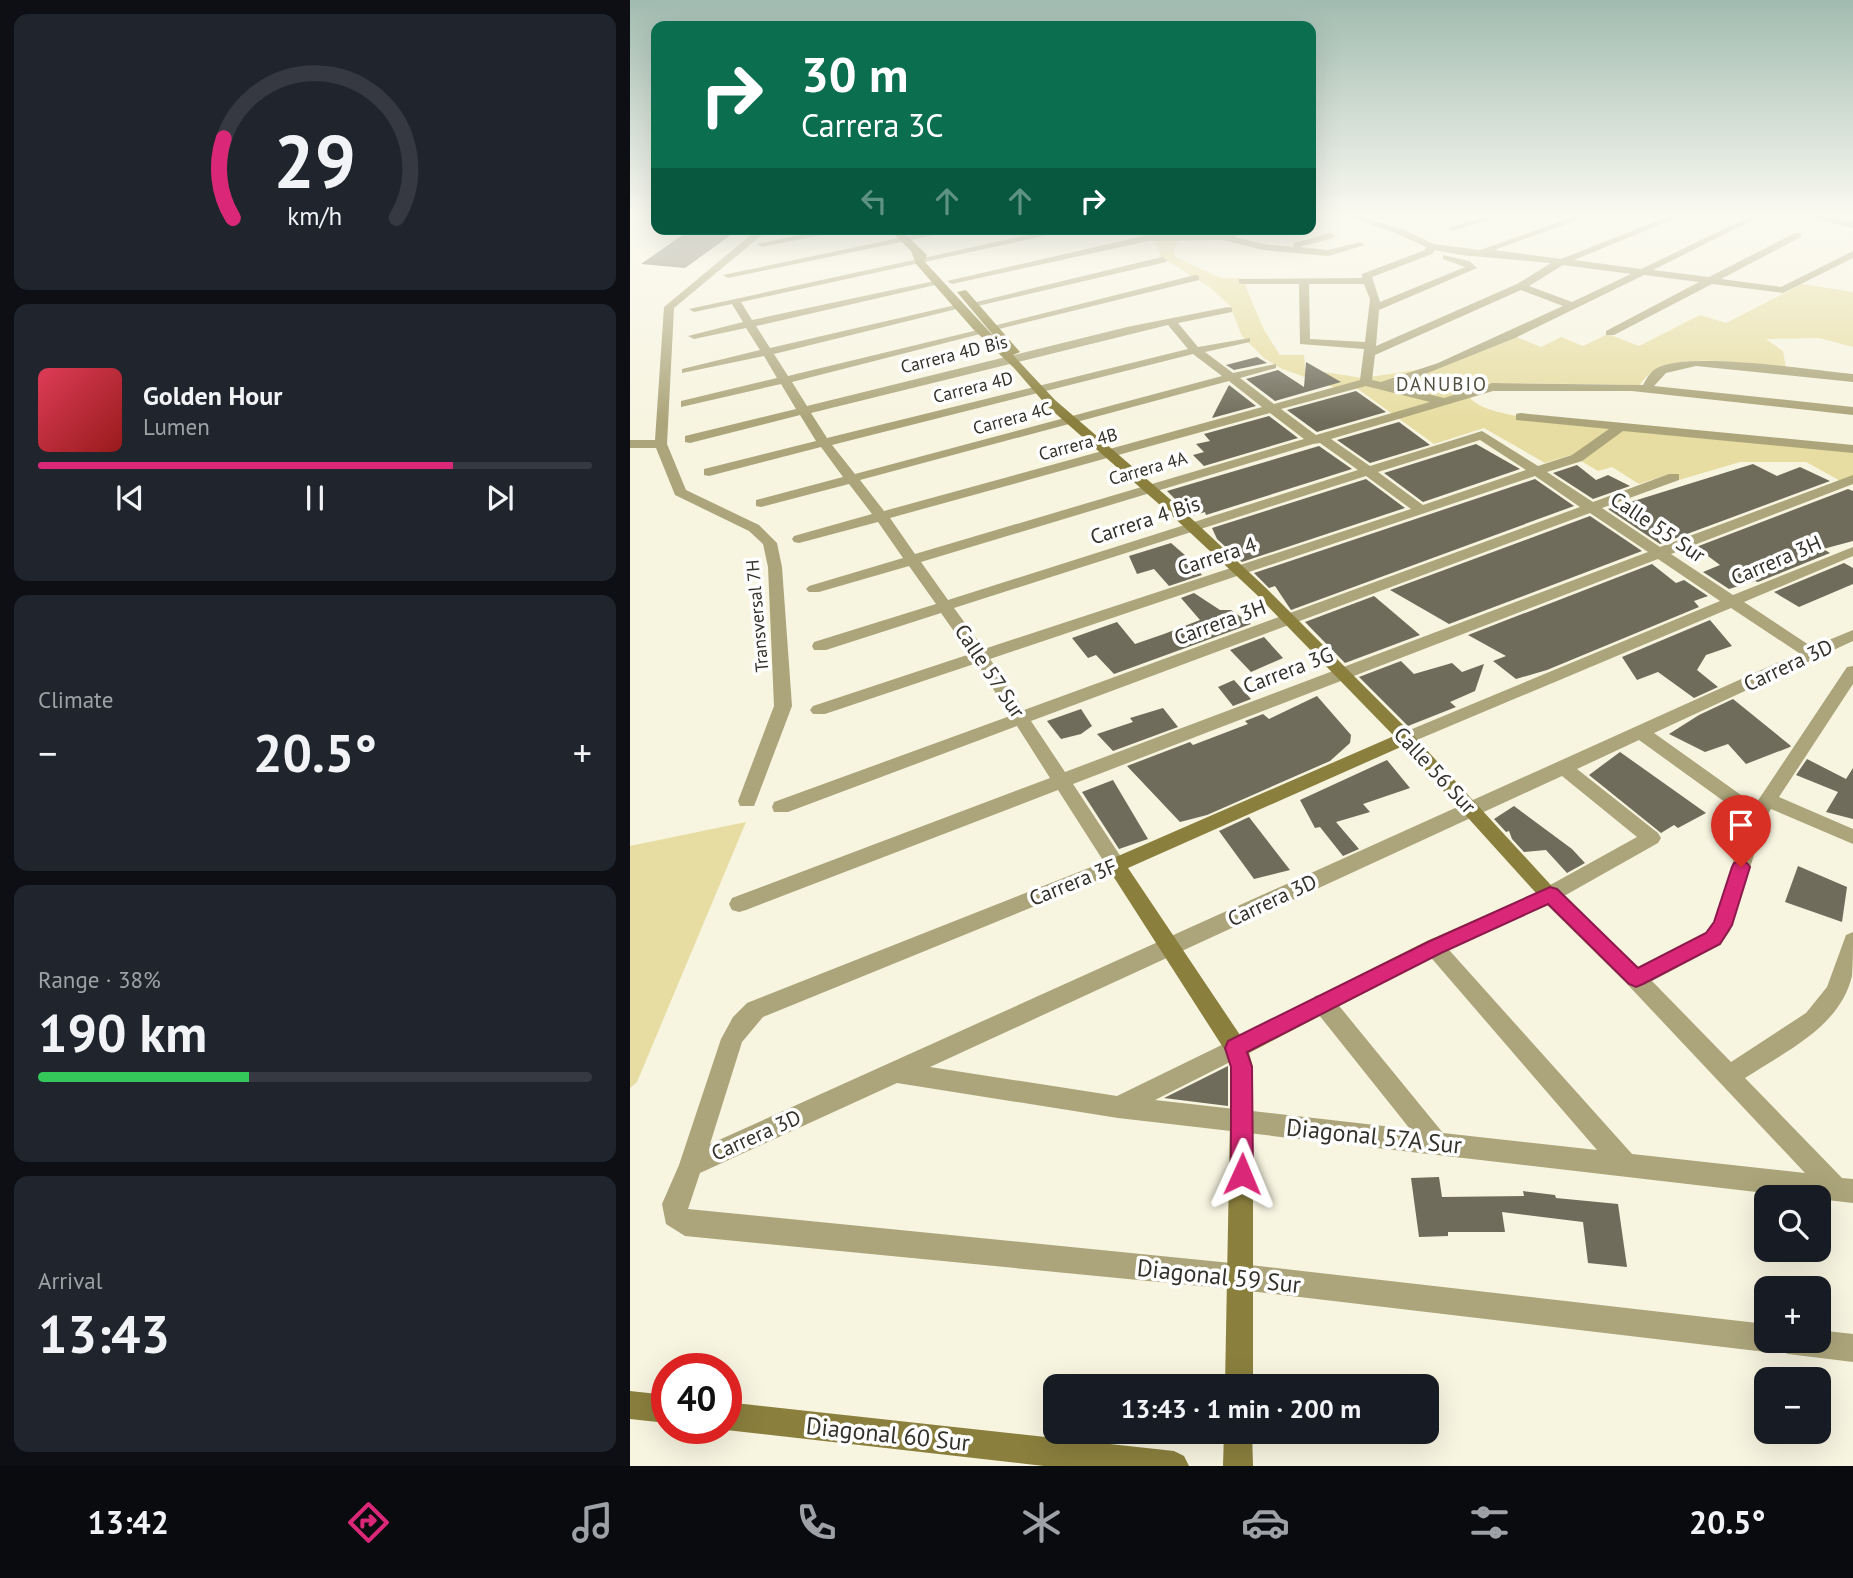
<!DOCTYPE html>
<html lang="en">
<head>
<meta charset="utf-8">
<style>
  body { margin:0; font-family:"PT Sans",sans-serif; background:#20242c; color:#f1f3f6; height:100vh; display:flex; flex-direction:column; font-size:26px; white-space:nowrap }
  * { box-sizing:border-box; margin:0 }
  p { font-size:23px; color:#9ea1a6 }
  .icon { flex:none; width:38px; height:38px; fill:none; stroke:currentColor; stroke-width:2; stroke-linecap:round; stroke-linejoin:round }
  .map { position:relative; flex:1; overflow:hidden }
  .sheet { display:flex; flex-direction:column; gap:14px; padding:14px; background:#0d0f14; width:630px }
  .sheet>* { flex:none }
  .top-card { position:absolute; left:21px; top:21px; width:665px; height:214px; border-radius:14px; box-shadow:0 7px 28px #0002; background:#0b6e4f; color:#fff; overflow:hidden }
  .buttons { position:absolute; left:1124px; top:1185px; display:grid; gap:14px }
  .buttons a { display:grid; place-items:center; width:77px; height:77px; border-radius:14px; background:#171b24; box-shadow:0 7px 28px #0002; font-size:35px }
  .speed { position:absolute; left:21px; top:1353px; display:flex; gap:14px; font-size:35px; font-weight:700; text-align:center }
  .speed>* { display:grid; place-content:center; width:91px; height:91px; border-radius:50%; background:#171b24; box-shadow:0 7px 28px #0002; line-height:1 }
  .speed .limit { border:10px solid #d22; background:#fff; color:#111 }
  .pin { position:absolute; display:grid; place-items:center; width:60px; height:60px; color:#fff; margin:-72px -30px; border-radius:50% 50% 50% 0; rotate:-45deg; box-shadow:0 0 7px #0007 }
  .pin .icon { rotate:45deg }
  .me { position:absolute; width:77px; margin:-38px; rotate:1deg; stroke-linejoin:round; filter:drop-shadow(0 0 5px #0008) }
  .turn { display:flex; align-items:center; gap:24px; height:147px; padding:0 35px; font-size:32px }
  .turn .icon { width:91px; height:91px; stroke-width:2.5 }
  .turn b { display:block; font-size:49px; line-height:60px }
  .lanes { display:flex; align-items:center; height:66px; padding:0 35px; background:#0003; justify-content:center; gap:35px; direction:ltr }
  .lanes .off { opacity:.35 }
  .big { font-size:52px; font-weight:800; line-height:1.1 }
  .sheet .tile { flex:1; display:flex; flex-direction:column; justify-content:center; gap:10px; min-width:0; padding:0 24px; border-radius:14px; background:#20242c }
  .sheet .dial { align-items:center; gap:0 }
  .dial svg { height:182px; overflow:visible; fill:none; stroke:#363941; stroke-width:7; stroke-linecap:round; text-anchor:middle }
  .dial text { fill:#f1f3f6; stroke:none }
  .song { display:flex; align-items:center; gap:21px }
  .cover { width:84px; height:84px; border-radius:10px; background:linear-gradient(135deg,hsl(350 70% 55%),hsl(0 70% 35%)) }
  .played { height:7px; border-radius:4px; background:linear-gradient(90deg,#db2777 75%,#363941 75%) }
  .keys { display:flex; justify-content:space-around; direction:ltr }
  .heat { display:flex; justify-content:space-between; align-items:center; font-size:38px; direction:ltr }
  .charge { height:10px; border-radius:5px; background:linear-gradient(90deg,#34c759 38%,#363941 0) }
  .trip { position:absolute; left:413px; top:1374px; width:396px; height:70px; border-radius:14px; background:#171b24; box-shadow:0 7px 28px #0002; font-weight:800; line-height:70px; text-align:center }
  .menu { display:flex; height:112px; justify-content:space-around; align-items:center; background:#090b0e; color:#9ea1a6 }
  .menu .icon { width:49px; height:49px }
  .menu .selected { color:#db2777 }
  .menu b { font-size:32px; color:#f1f3f6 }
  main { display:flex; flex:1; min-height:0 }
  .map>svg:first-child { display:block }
  .green { fill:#e7dda2 }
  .building { fill:#6f6c5b }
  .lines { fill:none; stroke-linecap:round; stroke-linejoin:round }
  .street { fill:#aca57b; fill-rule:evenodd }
  .secondary { fill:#8a7f3d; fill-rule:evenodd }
  .route { fill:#db2777; stroke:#8e194d; stroke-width:2 }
  .labels { text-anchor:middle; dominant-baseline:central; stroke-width:7; stroke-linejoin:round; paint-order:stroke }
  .far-street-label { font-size:18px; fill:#34322b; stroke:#fff }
  .far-neighbourhood-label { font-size:19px; letter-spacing:2px; fill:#52503f; stroke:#fff }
  .street-label { font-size:21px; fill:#34322b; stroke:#fff }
  .near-street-label { font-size:24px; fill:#34322b; stroke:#fff }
</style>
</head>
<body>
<main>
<section class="sheet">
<div class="tile dial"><svg viewBox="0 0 100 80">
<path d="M14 69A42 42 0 1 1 86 69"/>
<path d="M14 69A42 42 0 0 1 10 34" stroke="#db2777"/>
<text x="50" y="56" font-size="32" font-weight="700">29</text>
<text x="50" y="72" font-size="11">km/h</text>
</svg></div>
<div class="tile">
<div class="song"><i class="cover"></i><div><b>Golden Hour</b><p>Lumen</p></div></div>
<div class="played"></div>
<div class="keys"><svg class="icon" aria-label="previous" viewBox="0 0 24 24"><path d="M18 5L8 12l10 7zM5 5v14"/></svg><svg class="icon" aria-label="pause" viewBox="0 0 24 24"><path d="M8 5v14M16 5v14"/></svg><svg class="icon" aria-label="next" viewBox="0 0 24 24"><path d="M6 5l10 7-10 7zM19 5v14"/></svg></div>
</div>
<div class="tile"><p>Climate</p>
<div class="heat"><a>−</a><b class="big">20.5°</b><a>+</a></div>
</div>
<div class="tile"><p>Range · 38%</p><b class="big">190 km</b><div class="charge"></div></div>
<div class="tile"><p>Arrival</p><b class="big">13:43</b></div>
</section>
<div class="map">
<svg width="1223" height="1466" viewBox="0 0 1223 1466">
  <rect width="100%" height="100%" fill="#f7f4e0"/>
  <g class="green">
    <path d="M 514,229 L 547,229 L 550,237 L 544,249 L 545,257 L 591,278 L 612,278 L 634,330 L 650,355 L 674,355 L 675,369 L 733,378 L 813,366 L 884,336 L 911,347 L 931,337 L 953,346 L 978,334 L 1009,346 L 1070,315 L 1096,323 L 1172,284 L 1223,292 L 1223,347 L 1189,338 L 1136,339 L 1153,351 L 1156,368 C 1118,365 1032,346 1010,385 L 871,383 L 835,392 C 846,410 871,412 890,417 L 1223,448 L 1223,481 L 1216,484 L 1176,462 L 1110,462 L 1049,480 L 1040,474 L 1009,484 L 982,467 L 968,471 L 941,455 L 915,463 L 854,428 L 804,444 L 721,384 L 706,388 L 652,369 L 634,358 L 612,336 L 600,306 L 581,288 L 531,257 L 524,238 Z"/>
    <polygon points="116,822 7,1082 0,1088 0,846"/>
  </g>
  <g class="building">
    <polygon points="61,229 109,229 55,268 11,264"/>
    <polygon points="627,357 637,363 604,370 596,365"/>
    <polygon points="676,362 711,382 645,401 616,379 648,370 674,387"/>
    <polygon points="599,385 626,406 582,418 587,408"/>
    <polygon points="726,391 756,412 687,432 657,410"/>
    <polygon points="639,416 668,438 574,466 563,455 574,452 566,444 580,441 574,434"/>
    <polygon points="769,422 800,445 740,463 707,440"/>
    <polygon points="846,444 890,469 793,502 754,473"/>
    <polygon points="689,446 722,469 576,515 575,512 562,516 537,491"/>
    <polygon points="1123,464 1147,476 1170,467 1200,481 1030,544 978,509"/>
    <polygon points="947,465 966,480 978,475 1000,486 963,499 923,473"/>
    <polygon points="736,479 775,508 612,562 587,539 582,528"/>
    <polygon points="905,479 944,506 661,610 645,586 639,588 624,573"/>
    <polygon points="1218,489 1223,491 1223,541 1193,549 1200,553 1128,582 1125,581 1099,589 1073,572 1090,565 1066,547"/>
    <polygon points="960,516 1012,551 819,624 760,590"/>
    <polygon points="541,543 556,556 572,575 539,586 524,569 507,574 499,556"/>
    <polygon points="1214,563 1223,568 1223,584 1169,607 1144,592"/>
    <polygon points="1022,564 1046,583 1054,580 1078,596 1064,601 1069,607 917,670 886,679 863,661 876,656 838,635"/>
    <polygon points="564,593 590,610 601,610 621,624 484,674 466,655 458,658 442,638 487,622 505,644 534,634 570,620 551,598"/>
    <polygon points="744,596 790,635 715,663 675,622"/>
    <polygon points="1080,620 1102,646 1076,655 1067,670 1088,687 1064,698 1028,672 1007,680 992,657"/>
    <polygon points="634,637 653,658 621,672 600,650"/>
    <polygon points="771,661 784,674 822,663 832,672 854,664 845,691 820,702 826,707 778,726 729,677"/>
    <polygon points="604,680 621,699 603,706 588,687"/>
    <polygon points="687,696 721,735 720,743 700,761 577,815 550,822 497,766 560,742 563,745 618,724 615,721 633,714 639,719"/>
    <polygon points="1103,699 1161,746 1160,747 1116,764 1098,744 1075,752 1039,734 1069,715"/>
    <polygon points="533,708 548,727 483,751 467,734 503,722 500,718"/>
    <polygon points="451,709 462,726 451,734 431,739 417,721"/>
    <polygon points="990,752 1076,813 1048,828 1044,825 1031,833 959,775"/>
    <polygon points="1177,759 1216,779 1223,768 1223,819 1196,812 1208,792 1166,775"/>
    <polygon points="757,760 780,788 733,804 740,812 706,822 729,849 713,856 690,827 685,828 670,800"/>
    <polygon points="483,780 518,839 489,849 452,792"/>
    <polygon points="884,806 942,849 955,863 937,873 916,850 894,852 882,839 879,831 876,832 864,819"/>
    <polygon points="619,817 660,870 624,879 589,831"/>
    <polygon points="1168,866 1217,887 1212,922 1155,902"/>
    <polygon points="598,1066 598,1106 534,1098"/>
    <polygon points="809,1177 812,1197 894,1196 893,1191 925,1195 926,1198 988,1204 997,1267 958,1263 953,1222 872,1212 875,1232 818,1232 818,1236 789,1237 781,1178"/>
  </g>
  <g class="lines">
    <g class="street">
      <path d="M 716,216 L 728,216 L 772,229 L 804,244 L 850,250 L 946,216 L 958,216 L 864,250 L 931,259 L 1040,216 L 1051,216 L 944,260 L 1011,269 L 1121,216 L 1131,216 L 1023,270 L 1079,277 L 1165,233 L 1171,233 L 1171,237 L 1091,279 L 1151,287 L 1223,251 L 1223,258 L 1153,293 L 1082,284 L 984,335 L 976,335 L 976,331 L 1069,282 L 1014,275 L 885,338 L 765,386 L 814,398 L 862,383 L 1013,385 C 1017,378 1020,372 1027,368 C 1060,351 1181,370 1223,374 L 1223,382 L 1066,366 L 1036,373 L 1024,386 L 1223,407 L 1223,415 L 1002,391 L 863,391 L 701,439 L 740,466 L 852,431 L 908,466 L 942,455 L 979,429 L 886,420 L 886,414 L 890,413 L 1223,445 L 1223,453 L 993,431 L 952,461 L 917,472 L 963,502 L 1039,474 L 1049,474 L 1049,480 L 972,508 L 1030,547 L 1223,475 L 1223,484 L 1041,554 L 1103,595 L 1223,547 L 1223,556 L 1114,602 L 1182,647 L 1223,630 L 1223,641 L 1024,733 L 1125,805 L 1217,667 L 1223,666 L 1223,684 L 1149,797 L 1223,829 L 1223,844 L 1141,809 L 1136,817 L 1100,931 L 1090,945 L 1022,981 L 1101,1062 L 1176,1013 L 1197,987 L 1216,935 L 1223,932 C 1223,946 1223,962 1222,976 C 1210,1027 1156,1051 1115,1078 L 1212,1178 L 1223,1179 L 1223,1203 L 1188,1199 L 1188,1197 L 1169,1197 L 488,1118 L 267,1083 L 70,1173 L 58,1209 L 611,1264 L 1136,1324 L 1136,1340 L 1188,1340 L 1188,1330 L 1223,1334 L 1223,1362 L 1158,1354 L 1148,1350 L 1147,1345 L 1136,1352 L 611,1290 L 55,1236 L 36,1224 L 32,1204 L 49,1165 L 91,1039 L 103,1017 L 117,1003 L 474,862 L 428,790 L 116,910 L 109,912 L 102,910 L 99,904 L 102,898 L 420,778 L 387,726 L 158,812 L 144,812 L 142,807 L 144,802 L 380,716 L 347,663 L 195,714 L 183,714 L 180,710 L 183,706 L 340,654 L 311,613 L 196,650 L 184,650 L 182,646 L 184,642 L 306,604 L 279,566 L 189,592 L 179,592 L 176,589 L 179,586 L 273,558 L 248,522 L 169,543 L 164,542 L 162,539 L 164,536 L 242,514 L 219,484 L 131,507 L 126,506 L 126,500 L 213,477 L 191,447 L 79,476 L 74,475 L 74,469 L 186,441 L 170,415 L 60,443 L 55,442 L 55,436 L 166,409 L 151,384 L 51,407 L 51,401 L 147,378 L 134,356 L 52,373 L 52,369 L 130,350 L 116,328 L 64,339 L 58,336 L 113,322 L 102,304 L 64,312 L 59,309 L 426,229 L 446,229 L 111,302 L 122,320 L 309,280 L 314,283 L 126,326 L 140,348 L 330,304 L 335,307 L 144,354 L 158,376 L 352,329 L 358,332 L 162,382 L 177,406 L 497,327 L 598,307 L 602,308 L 602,312 L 548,323 L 568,347 L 620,338 L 620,342 L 575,352 L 603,373 L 646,364 L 646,368 L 610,378 L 644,404 L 730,380 L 734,349 L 670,344 L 669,284 L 613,284 L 609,283 L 609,279 L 732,278 L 732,274 L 795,250 L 796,247 L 766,233 ZM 805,250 L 831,255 L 921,263 L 887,284 L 746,346 L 749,310 L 847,268 L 839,261 L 813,255 L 813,259 L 835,267 L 750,302 L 742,277 L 802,254 ZM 933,265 L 1001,274 L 942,302 L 899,286 ZM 679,284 L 734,284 L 740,299 L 735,342 L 680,339 ZM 891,290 L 933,306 L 808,363 L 751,382 L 742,380 L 745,355 ZM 538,325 L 558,349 L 197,438 L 181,413 ZM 563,354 L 592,376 L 225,474 L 202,445 ZM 599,381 L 632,407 L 254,511 L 230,480 ZM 736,386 L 800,402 L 686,435 L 651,409 ZM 640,413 L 674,439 L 285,554 L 260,518 ZM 850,440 L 896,470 L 793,505 L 748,472 ZM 683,444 L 690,443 L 728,470 L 318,600 L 291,562 ZM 736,476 L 781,509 L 354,649 L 324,608 ZM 905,476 L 950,507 L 394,710 L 360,659 ZM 960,513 L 1018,552 L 435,772 L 401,721 ZM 1028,559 L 1090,601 L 770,734 L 767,738 L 770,742 L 782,742 L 1101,608 L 1169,653 L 80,1144 L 112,1042 L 133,1017 L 493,870 L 496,865 L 493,860 L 443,784 ZM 1009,740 L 1117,818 L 1084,922 L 1076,933 L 1008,967 L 934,896 L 1028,843 L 1031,838 L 1028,833 L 947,769 ZM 932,776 L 1007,837 L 913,889 L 910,895 L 913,901 L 998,985 L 1175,1173 L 1002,1154 L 811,941 L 804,938 L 797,941 L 794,947 L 797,953 L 967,1150 L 813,1133 L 701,996 L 693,994 L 685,996 L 682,1003 L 685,1010 L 780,1129 L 525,1100 L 614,1055 L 617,1048 L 614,1041 L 606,1038 L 487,1096 L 300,1067 Z"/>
      <polygon points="856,216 869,216 823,231 818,228"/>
      <polygon points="1173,216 1189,216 1223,222 1223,228"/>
      <polygon points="128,229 139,229 44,308 37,444 56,490 129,525 147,543 152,567 162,706 126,801 124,806 110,806 108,801 144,706 138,567 133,544 119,531 45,495 26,448 0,448 0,440 25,440 34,307"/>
      <polygon points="198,229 220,229 132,247 127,244"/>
      <polygon points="312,229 333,229 98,278 93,275"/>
      <polygon points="611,229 628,229 604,237 633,244 663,247 664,243 700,233 705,236 703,238 669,247 698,250 730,242 735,245 698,256 633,250 593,240 518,241 322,284 317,281 518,235 593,234"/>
      <polygon points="532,257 537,260 536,262 343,307 338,304"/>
      <polygon points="565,275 569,276 569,280 365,330 359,327"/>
    </g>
    <g class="secondary">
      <path d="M 259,229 L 270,229 L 297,255 L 294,261 L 369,342 L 327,292 L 336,290 L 390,352 L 383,355 L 425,400 L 548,506 L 636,588 L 782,734 L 930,895 L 927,901 L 811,953 L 619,1053 L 623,1067 L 623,1386 L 595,1386 L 601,1067 L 596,1052 L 476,865 L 479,860 L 764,736 L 626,594 L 538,512 L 417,406 L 384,368 L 343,329 L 286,264 L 281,251 ZM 773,746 L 906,893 L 797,941 L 610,1035 L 498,868 Z"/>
      <polygon points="0,1391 37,1395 37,1423 0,1419"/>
      <polygon points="96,1402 544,1451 554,1456 559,1466 414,1466 96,1430 91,1428 96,1428"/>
      <polygon points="594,1432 622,1432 623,1466 593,1466"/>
    </g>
  </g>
  <linearGradient id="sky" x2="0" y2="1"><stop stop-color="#a1bbb0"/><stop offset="0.51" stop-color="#fbfaf1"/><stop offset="1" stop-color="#fbfaf1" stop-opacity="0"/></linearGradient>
  <rect width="1223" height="421" fill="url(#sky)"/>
  <polygon class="route" points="1111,861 1117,863 1120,867 1102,925 1090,944 1013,984 1006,987 999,984 918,904 811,953 617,1052 622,1067 623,1174 620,1181 612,1184 604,1181 601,1174 601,1067 595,1048 598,1041 798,942 920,887 927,889 1008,968 1076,933 1084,922 1102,867 1104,863"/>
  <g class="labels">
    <g class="far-street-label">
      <text transform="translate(324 354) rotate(-14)">Carrera 4D Bis</text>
      <text transform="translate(343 387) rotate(-14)">Carrera 4D</text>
      <text transform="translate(382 418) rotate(-15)">Carrera 4C</text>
      <text transform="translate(448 444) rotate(-15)">Carrera 4B</text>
      <text transform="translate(518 468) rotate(-16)">Carrera 4A</text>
      <text transform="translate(127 616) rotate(-95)">Transversal 7H</text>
    </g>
    <g class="far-neighbourhood-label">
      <text x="812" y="384">DANUBIO</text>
    </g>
    <g class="street-label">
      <text transform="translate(515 520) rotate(-18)">Carrera 4 Bis</text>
      <text transform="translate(1028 527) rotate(34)">Calle 55 Sur</text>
      <text transform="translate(587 556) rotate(-18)">Carrera 4</text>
      <text transform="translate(1146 560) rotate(-23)">Carrera 3H</text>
      <text transform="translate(590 622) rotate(-20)">Carrera 3H</text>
      <text transform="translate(1158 665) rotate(-25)">Carrera 3D</text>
      <text transform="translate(658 670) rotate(-21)">Carrera 3G</text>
      <text transform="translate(360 671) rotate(56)">Calle 57 Sur</text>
      <text transform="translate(805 770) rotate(47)">Calle 56 Sur</text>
      <text transform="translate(443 882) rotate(-22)">Carrera 3F</text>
      <text transform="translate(642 900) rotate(-25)">Carrera 3D</text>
      <text transform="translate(126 1135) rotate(-24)">Carrera 3D</text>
    </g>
    <g class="near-street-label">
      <text transform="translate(744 1136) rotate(6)">Diagonal 57A Sur</text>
      <text transform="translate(589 1276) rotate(6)">Diagonal 59 Sur</text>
      <text transform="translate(258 1434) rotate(6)">Diagonal 60 Sur</text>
    </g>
  </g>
</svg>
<div class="buttons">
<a><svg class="icon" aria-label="search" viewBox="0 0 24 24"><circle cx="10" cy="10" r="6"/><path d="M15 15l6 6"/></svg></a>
<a>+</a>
<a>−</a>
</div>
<div class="speed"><div class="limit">40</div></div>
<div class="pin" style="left:1111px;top:867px;background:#d93025"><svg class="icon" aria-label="arrive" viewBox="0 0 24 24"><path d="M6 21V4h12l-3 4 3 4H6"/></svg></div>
<svg class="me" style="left:612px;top:1174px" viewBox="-20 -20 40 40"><path d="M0-17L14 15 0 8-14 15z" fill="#db2777" stroke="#fff" stroke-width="4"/></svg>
<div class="trip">13:43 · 1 min · 200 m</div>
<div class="top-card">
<div class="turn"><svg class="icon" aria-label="right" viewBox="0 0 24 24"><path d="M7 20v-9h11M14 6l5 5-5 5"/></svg><div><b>30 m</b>Carrera 3C</div></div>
<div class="lanes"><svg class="icon off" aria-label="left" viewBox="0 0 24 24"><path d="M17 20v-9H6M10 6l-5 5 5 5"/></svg><svg class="icon off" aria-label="ahead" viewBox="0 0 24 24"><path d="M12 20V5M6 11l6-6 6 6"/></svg><svg class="icon off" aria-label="ahead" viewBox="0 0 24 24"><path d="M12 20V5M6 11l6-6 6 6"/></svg><svg class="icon" aria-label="right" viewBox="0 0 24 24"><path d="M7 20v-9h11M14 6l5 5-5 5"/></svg></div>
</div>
</div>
</main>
<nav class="menu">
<b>13:42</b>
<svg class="icon selected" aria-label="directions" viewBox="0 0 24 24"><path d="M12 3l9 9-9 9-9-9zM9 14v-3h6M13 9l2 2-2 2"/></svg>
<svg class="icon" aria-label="music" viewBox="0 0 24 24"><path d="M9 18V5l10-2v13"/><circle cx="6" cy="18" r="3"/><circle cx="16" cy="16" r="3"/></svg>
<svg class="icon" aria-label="phone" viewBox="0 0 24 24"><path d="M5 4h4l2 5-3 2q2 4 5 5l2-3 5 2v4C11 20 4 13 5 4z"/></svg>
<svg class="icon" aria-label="climate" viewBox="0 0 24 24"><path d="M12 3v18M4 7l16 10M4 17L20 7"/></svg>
<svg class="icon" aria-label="car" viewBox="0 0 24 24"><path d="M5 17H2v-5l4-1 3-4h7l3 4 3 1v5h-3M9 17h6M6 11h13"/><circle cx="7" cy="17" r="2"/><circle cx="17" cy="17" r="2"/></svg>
<svg class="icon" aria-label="filters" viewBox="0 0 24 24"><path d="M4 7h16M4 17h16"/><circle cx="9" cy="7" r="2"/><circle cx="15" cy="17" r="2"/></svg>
<b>20.5°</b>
</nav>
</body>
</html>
